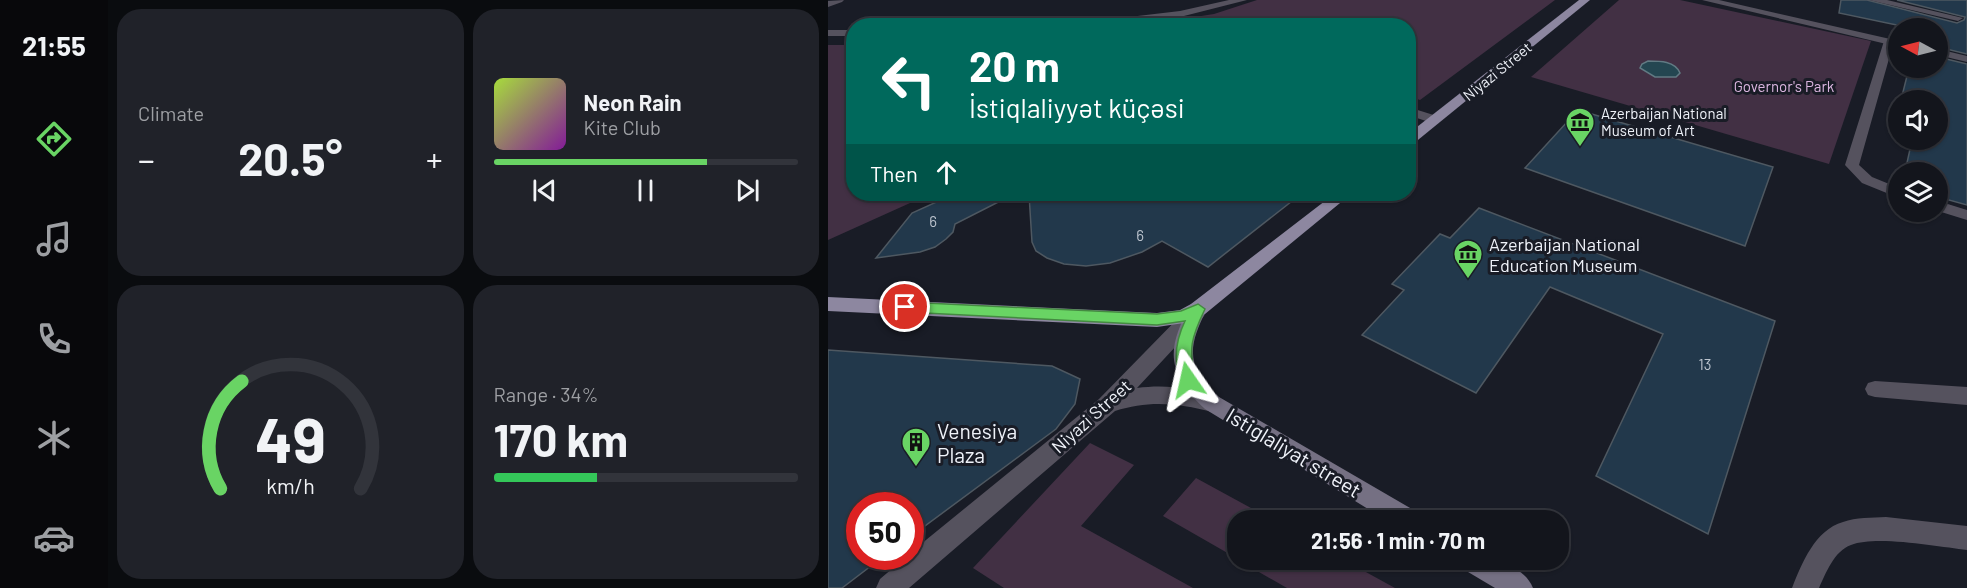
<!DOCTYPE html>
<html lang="en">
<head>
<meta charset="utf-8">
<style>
  body { margin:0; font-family:Barlow,sans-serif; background:#202229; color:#f1f3f6; height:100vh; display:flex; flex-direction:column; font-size:22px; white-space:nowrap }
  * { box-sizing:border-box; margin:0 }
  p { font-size:20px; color:#9d9fa3 }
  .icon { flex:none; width:33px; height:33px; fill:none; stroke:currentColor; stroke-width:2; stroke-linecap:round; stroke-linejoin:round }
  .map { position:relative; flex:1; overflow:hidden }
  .panel { display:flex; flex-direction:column; gap:9px; padding:9px; background:#0a0c0f; width:720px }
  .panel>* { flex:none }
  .guide { position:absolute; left:18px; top:18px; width:570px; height:183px; border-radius:24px; box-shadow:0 2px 4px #0004,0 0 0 2px #32343b; background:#00695c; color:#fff; overflow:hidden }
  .needle { width:39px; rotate:277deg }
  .tools { position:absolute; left:1060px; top:18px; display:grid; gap:12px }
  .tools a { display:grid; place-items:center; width:60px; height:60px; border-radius:50%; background:#13151c; box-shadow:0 2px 4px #0004,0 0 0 2px #32343b; font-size:30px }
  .speed { position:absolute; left:18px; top:492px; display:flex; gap:12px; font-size:30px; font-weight:700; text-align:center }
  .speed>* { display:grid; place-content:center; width:78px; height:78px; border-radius:50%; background:#13151c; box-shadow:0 2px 4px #0004,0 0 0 2px #32343b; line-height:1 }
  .speed .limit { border:9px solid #d22; background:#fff; color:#111 }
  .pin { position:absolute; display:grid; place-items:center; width:51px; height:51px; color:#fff; margin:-26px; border:3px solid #fff; border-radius:50%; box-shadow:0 2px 6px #0007 }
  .me { position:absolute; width:66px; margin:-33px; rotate:349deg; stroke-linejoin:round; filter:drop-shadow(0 0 4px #0008) }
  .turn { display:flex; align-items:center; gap:21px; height:126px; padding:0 24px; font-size:27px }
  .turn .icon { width:78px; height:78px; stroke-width:2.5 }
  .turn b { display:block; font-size:42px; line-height:51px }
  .then { display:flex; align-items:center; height:57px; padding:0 24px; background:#0003; gap:12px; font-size:22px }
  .big { font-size:45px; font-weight:700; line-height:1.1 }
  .panel .tile { flex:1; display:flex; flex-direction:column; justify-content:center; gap:9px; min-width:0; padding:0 21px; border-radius:24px; background:#202229 }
  .panel .dial { align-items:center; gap:0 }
  .dial svg { height:156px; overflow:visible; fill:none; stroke:#32343b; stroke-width:7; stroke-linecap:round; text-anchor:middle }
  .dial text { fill:#f1f3f6; stroke:none }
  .song { display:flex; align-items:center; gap:18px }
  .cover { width:72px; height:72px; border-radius:9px; background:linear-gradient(135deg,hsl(80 70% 55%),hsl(290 70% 35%)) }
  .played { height:6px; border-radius:3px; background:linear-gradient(90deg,#69d464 70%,#32343b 70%) }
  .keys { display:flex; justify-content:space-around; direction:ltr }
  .heat { display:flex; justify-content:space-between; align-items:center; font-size:33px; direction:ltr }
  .charge { height:9px; border-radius:4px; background:linear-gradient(90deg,#34c759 34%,#32343b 0) }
  .panel .tiles { flex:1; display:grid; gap:9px; grid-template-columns:repeat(2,1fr) }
  .trip { position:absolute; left:399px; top:510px; width:342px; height:60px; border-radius:24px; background:#13151c; box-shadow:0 2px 4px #0004,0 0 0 2px #32343b; font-weight:700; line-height:60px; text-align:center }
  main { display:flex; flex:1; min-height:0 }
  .dock { display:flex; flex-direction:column; width:108px; justify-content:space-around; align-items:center; background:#08080b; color:#9d9fa3 }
  .dock .icon { width:42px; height:42px }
  .dock .on { color:#69d464 }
  .dock b { font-size:27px; color:#f1f3f6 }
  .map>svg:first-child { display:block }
  .green { fill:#423044 }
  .water { fill:#244651; stroke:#617a83; stroke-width:1.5 }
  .building { fill:#22384b; stroke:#4e5861; stroke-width:1.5 }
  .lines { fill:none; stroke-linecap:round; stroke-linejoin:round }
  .service { fill:#55525e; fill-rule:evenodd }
  .minor { fill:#55525e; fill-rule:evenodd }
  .secondary { fill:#757083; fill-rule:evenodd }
  .primary { fill:#8d87a0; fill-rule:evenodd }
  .route { fill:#69d464; stroke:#448a41; stroke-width:1.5 }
  .labels { text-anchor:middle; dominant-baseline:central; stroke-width:6; stroke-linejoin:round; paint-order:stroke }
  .far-street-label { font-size:15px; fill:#eff2f9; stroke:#191c26 }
  .far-park-label { font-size:15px; fill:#dcb6e1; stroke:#191c26 }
  .far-poi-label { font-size:15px; fill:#eff2f9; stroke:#191c26; text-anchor:start }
  .number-label { font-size:15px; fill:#bcc4ce }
  .poi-label { font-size:18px; fill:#eff2f9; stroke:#191c26; text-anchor:start }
  .street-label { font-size:18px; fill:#eff2f9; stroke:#191c26 }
  .near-poi-label { font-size:21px; fill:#eff2f9; stroke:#191c26; text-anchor:start }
  .near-street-label { font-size:21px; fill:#eff2f9; stroke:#191c26 }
</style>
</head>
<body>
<main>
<nav class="dock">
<b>21:55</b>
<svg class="icon on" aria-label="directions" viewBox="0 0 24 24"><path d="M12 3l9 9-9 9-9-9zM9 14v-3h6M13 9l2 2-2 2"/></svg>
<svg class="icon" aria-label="music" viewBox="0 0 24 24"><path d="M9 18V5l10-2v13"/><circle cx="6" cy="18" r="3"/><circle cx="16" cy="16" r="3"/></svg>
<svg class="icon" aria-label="phone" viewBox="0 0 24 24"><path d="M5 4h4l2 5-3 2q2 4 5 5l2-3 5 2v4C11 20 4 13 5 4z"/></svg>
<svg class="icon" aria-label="climate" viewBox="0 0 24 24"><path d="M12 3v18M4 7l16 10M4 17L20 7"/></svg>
<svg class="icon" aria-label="car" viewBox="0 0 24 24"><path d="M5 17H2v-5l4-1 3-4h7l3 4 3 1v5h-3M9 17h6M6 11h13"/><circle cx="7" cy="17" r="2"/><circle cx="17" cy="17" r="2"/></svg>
</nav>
<section class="panel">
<div class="tiles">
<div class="tile"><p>Climate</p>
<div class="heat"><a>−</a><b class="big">20.5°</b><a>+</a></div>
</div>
<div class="tile">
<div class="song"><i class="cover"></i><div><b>Neon Rain</b><p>Kite Club</p></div></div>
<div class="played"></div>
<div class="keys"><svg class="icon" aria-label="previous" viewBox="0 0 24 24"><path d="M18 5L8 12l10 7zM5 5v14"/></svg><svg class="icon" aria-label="pause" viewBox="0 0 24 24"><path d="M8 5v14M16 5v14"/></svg><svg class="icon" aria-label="next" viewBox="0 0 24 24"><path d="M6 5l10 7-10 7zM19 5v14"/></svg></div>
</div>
<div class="tile dial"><svg viewBox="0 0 100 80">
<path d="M14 69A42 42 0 1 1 86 69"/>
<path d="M14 69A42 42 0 0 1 25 14" stroke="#69d464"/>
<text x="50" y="56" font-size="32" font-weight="700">49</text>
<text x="50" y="72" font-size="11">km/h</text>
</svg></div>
<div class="tile"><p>Range · 34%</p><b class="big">170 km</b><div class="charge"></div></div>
</div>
</section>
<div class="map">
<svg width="1139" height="588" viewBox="0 0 1139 588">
  <rect width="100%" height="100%" fill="#191c26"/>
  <g class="green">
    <polygon points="429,0 727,0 592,100 581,96 580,26 315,25 386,14"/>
    <polygon points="791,0 852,0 1043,41 1001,164 703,77"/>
    <polygon points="0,45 25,45 26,194 102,194 0,240"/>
    <polygon points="262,443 306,465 253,526 365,588 176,588 145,568"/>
    <polygon points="368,478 445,520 410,520 410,559 335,516"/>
    <polygon points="410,560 516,560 567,588 459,588"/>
  </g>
  <path class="water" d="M 820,61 C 832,61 847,61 852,73 L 848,77 L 827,77 L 812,68 L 814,64 Z"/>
  <g class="building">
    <polygon points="1013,0 1039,0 1129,23 1136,20 1137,17 1069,0 1139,0 1139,54 1110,47 1110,28 1083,28 1011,13"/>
    <polygon points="1110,57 1139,64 1139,205 1110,197 1110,172 1077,172 1084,140 1110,140 1110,100 1073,100 1081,68 1110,68"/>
    <polygon points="750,110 945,167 917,246 697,168"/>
    <polygon points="126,194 186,194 127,224 125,232 118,239 107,247 92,252 48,258 84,213"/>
    <polygon points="201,194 473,194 380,267 334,241 314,252 282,263 258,266 236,264 219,258 208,251 204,242"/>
    <polygon points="651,208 947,321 880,534 768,476 835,334 722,287 648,393 534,335 576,290 564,284 612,234 622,238"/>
    <polygon points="0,350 224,366 252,379 247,404 228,429 82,537 82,506 32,506 32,556 56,556 14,588 0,588"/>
  </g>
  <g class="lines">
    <g class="service">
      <polygon points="16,0 14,2 0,7 0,1"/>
      <polygon points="1041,0 1059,0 1135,18 1130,21"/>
      <polygon points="1061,38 1066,41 1031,165 1044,177 1071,188 1071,198 1034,183 1017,165 1056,41"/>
      <polygon points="580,107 612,117 613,120 607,124 580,115"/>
      <polygon points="1110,201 1139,210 1139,220 1110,211"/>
      <path d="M 369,304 L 376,306 L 378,311 L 376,316 L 309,388 C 337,384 365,388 391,397 L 395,403 L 391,409 L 384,412 C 351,403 320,400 287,411 L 81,588 L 48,588 L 52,579 L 79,556 L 82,556 L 82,553 L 271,399 L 362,306 Z"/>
      <polygon points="1047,381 1139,387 1139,405 1047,397 1040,395 1037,389 1040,383"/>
      <path d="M 1058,517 L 1139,526 L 1139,550 C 1111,547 1049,535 1023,545 C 1006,551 998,573 991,588 L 964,588 C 974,563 987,530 1015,522 C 1028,517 1044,518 1058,517 Z"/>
    </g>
    <g class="minor">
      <polygon points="401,0 419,0 352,17 280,26 245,26 250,23 352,11"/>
      <polygon points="874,0 891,0 1071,41 1071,47"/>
      <rect x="0" y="30" width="26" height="6"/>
      <polygon points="1110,49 1139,56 1139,62 1110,55"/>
    </g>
    <g class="secondary">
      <path d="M 370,302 L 377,304 L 379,309 C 359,348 358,366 391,397 L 589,512 L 592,520 L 558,520 L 377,409 C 338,372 338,349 363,304 Z"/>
      <path d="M 631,560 C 656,557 694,561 705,588 L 667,588 L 635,569 Z"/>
    </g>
    <g class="primary">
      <polygon points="751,0 762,0 585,144 580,145 580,134"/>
      <polygon points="506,194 523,194 377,314 356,323 329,327 0,311 0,297 329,313 352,310 363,304"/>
    </g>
  </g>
  <path class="route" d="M 77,302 L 329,314 L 353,311 L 370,304 L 377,309 C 363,338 360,349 368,380 L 366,385 L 360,387 L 355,385 C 344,363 347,342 357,321 L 329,325 L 77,312 L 70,307 Z"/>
  <defs>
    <g id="museum-pin" transform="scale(1.5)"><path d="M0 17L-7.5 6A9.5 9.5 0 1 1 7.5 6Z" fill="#69d464" stroke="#191c26"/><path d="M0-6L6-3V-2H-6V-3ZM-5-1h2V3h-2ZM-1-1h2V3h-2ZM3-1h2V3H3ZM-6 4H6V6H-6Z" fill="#111"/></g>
    <g id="building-pin" transform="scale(1.5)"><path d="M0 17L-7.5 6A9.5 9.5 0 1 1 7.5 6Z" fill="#69d464" stroke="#191c26"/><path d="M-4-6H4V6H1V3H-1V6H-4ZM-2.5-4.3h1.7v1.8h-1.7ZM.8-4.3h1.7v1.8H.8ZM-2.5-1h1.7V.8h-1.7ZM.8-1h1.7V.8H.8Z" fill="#111"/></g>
  </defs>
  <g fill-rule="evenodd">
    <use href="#museum-pin" x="752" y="122"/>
    <use href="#museum-pin" x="640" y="254"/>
    <use href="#building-pin" x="88" y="442"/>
  </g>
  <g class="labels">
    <g class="far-street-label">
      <text transform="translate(669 71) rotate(-39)">Niyazi Street</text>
    </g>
    <g class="far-park-label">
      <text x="956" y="86">Governor's Park</text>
    </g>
    <g class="far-poi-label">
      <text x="773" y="113">Azerbaijan National<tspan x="773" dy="17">Museum of Art</tspan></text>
    </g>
    <g class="number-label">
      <text x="105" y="221">6</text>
      <text x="312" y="235">6</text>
      <text x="877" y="364">13</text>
    </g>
    <g class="poi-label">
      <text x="661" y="244">Azerbaijan National<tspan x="661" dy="21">Education Museum</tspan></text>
    </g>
    <g class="street-label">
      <text transform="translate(263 416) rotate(-42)">Niyazi Street</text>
    </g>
    <g class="near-poi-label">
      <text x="109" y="430">Venesiya<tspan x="109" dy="24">Plaza</tspan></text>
    </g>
    <g class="near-street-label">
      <text transform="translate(466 452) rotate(31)">Istiglaliyat street</text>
    </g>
  </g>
</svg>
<div class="tools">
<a><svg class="needle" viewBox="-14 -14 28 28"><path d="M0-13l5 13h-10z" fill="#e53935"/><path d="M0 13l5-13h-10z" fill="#9d9fa3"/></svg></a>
<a><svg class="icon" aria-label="sound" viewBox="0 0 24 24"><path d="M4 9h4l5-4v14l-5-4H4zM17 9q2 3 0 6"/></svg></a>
<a><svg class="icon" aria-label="layers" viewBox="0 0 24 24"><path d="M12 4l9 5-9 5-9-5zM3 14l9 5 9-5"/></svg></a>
</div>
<div class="speed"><div class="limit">50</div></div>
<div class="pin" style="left:77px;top:307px;background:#d93025"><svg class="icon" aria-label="arrive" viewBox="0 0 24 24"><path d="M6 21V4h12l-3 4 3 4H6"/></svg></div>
<svg class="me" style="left:360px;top:380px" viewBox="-20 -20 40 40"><path d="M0-17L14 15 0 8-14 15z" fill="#69d464" stroke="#fff" stroke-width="4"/></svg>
<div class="trip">21:56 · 1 min · 70 m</div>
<div class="guide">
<div class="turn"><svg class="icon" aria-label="left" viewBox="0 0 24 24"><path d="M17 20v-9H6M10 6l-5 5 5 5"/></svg><div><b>20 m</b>İstiqlaliyyət küçəsi</div></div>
<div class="then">Then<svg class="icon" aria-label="ahead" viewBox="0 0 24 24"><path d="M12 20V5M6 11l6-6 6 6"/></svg></div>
</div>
</div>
</main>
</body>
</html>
